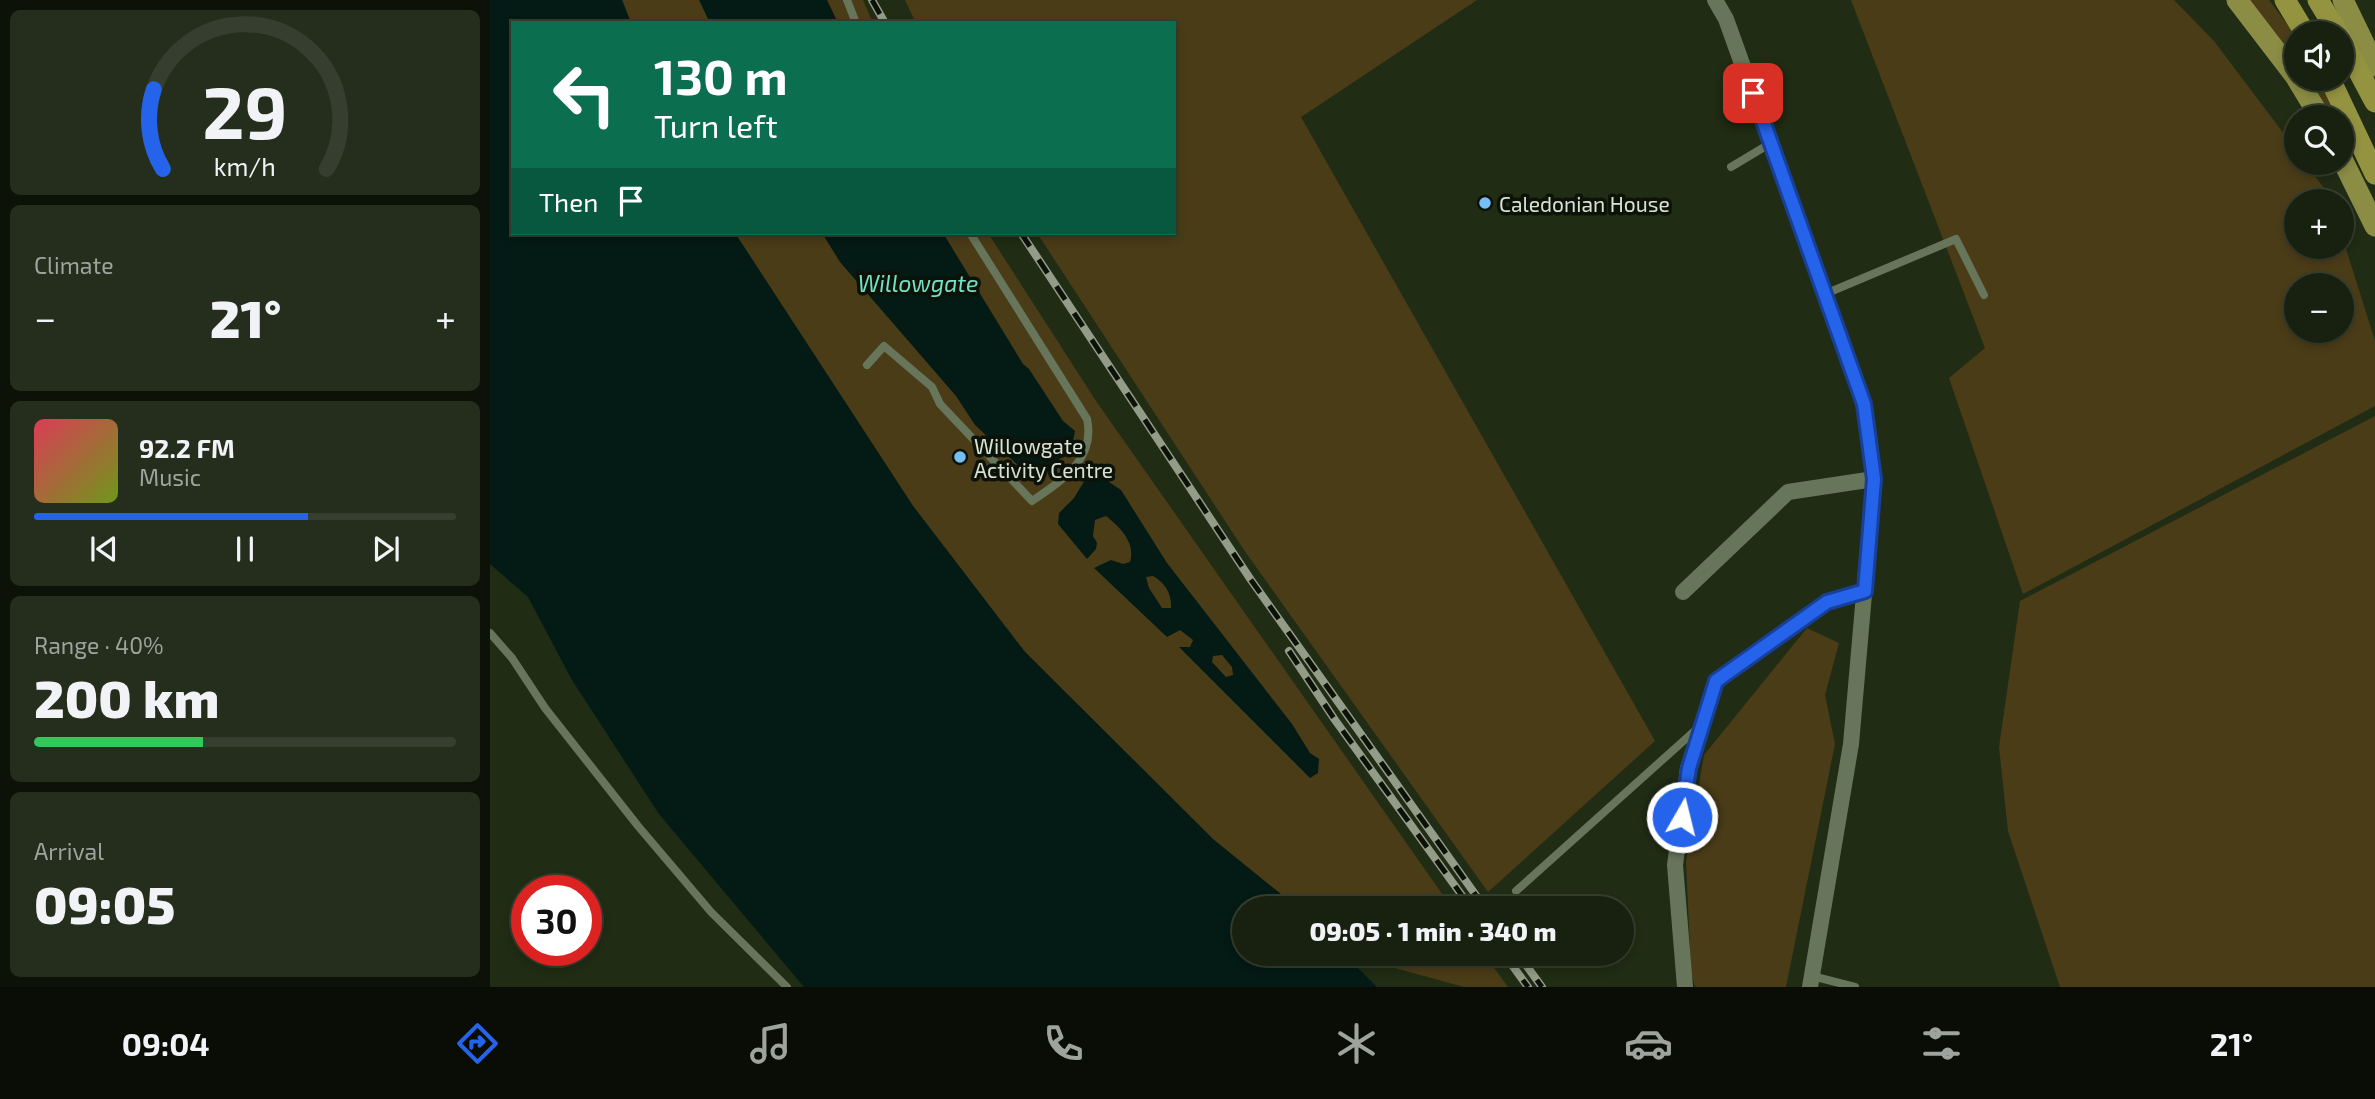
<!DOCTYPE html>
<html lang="en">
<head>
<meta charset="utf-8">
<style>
  body { margin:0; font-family:"Exo 2",sans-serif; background:#252e1d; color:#f1f3f6; height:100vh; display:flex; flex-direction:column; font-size:26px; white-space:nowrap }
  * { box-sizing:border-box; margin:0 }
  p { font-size:23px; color:#9fa39e }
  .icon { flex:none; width:38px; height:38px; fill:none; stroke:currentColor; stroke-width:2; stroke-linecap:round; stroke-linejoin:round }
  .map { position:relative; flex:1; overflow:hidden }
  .side { display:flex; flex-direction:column; gap:10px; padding:10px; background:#0d1208; width:490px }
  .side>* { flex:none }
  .guide { position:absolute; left:21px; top:21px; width:665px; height:214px; border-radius:0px; box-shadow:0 4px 10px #0003,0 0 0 2px #363e2f; background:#0b6e4f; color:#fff; overflow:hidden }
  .fabs { position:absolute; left:1794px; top:21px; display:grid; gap:14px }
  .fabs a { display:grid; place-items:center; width:70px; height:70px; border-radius:50%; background:#18210f; box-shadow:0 4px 10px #0003,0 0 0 2px #363e2f; font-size:35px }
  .speed { position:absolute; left:21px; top:875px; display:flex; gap:14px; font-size:35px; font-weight:700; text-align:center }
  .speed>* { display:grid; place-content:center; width:91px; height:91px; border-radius:50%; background:#18210f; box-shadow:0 4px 10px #0003,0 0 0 2px #363e2f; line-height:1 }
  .speed .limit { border:10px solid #d22; background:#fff; color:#111 }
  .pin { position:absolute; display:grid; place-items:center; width:60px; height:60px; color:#fff; margin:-30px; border-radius:14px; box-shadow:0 4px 10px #0006 }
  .me { position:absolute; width:77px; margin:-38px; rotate:8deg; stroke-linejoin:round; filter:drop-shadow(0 0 5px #0008) }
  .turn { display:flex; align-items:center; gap:24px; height:147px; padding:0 28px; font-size:32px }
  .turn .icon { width:91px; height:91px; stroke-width:2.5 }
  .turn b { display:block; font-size:49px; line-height:60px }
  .then { display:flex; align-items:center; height:66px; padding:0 28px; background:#0003; gap:14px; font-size:26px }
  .big { font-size:52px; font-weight:800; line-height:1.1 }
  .side .card { flex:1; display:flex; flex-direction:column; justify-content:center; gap:10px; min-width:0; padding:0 24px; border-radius:10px; background:#252e1d }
  .side .dial { align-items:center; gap:0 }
  .dial svg { height:182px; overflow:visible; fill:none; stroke:#363e2f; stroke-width:7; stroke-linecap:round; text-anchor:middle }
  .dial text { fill:#f1f3f6; stroke:none }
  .song { display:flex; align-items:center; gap:21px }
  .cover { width:84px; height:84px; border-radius:10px; background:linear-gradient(135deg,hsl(350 70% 55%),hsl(80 70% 35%)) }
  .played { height:7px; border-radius:4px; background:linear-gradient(90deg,#2563eb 65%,#363e2f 65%) }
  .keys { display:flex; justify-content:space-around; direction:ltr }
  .heat { display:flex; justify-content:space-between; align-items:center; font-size:38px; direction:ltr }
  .charge { height:10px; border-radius:5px; background:linear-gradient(90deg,#34c759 40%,#363e2f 0) }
  .trip { position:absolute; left:742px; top:896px; width:402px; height:70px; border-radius:35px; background:#18210f; box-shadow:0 4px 10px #0003,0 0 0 2px #363e2f; font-weight:800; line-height:70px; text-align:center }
  .dock { display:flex; height:112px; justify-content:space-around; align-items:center; background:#0a0d06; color:#9fa39e }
  .dock .icon { width:49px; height:49px }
  .dock .on { color:#2563eb }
  .dock b { font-size:32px; color:#f1f3f6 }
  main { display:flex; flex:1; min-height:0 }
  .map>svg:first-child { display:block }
  .green { fill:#4b3c18; fill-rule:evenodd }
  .water { fill:#031a15; fill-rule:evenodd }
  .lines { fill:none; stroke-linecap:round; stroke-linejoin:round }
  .service { stroke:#67755a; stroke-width:8 }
  .minor { stroke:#67755a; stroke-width:16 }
  .trunk { stroke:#8b8d45; stroke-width:21 }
  .motorway { stroke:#949340; stroke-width:21 }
  .rail-casing { stroke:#929c89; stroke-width:8 }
  .rail { stroke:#0d1208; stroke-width:5; stroke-dasharray:16; stroke-linecap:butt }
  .route-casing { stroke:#184099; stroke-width:18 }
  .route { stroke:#2563eb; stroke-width:12 }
  .poi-dot { fill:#74c0f6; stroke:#0d1208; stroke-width:2.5 }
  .labels { text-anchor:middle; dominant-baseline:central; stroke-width:7; stroke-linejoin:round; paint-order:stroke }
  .poi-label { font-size:21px; fill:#d9e1d2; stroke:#0d1208; text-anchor:start }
  .water-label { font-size:23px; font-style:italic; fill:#71e2c5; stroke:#0d1208 }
</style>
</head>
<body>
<main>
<section class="side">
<div class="card dial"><svg viewBox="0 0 100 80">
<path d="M14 69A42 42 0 1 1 86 69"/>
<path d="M14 69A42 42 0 0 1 10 34" stroke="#2563eb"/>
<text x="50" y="56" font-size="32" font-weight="700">29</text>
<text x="50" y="72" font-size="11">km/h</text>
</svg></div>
<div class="card"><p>Climate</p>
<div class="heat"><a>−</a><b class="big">21°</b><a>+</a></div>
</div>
<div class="card">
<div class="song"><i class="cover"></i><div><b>92.2 FM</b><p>Music</p></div></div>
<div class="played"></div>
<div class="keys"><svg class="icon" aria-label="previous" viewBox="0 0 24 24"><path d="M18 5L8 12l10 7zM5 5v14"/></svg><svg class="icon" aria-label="pause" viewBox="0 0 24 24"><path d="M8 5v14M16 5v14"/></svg><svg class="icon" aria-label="next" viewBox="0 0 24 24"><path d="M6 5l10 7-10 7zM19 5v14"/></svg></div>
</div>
<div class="card"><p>Range · 40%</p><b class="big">200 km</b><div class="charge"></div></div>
<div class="card"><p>Arrival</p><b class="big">09:05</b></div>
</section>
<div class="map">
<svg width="1885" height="987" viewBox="0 0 1885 987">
  <rect width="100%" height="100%" fill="#202c14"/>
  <g class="green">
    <polygon points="132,0 373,0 383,23 141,23"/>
    <polygon points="415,0 987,0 811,117 1165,741 998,892 754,550 547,233 684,233 684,23 426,23"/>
    <path d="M 1361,0 L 1684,0 L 1724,41 L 1806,150 L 1806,163 L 1815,163 L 1837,192 L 1840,201 L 1806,201 L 1806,247 L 1852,247 L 1852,236 L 1885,341 L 1885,406 L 1533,594 L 1459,378 L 1495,348 ZM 1806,285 L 1852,285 L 1852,331 L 1806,331 Z"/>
    <polygon points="1754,0 1779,0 1806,36 1806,67"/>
    <polygon points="1814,79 1834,79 1860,130 1852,135 1852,117 1840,117"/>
    <polygon points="245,233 498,233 606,401 962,908 808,908 724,840 535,652 423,506"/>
    <polygon points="1885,416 1885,987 1570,987 1518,831 1509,747 1530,601"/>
    <polygon points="1317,628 1349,643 1335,695 1345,744 1296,987 1205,987 1201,972 1196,861 1214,755"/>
    <polygon points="854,954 994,954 1018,987 974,987"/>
  </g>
  <g class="water">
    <polygon points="0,0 132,0 141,23 23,23 23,233 245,233 423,506 535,652 724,840 808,908 754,908 754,954 854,954 887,987 314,987 169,814 82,680 38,597 0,564"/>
    <polygon points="209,0 337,0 348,23 220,23"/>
    <polygon points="332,233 453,233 533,364 539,369 573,421 585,431 581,452 547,473 533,470 485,425 466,396 350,262"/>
    <path d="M 610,466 L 619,482 L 631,490 L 677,563 L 802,724 L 820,753 L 829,759 L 828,773 L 820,778 L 689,647 L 700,647 L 703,640 L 690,630 L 677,637 L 604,568 L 621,560 L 633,564 L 640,562 C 646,543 630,527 616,516 L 605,520 L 603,536 L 607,543 L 606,549 L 597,559 L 568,524 L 569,513 L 584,498 L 603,467 ZM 663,576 C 675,583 682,594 681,608 L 672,608 L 659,588 L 656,577 ZM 732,655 L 742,667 L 743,675 L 736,677 L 722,662 L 723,656 Z"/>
  </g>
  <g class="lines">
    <g class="service">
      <polyline points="357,0 366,23"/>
      <polyline points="1241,167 1281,143"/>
      <polyline points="1335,294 1466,239 1494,295"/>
      <path d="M 377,365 L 394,346 L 442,387 L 450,404 L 542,501 C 571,481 606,460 597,419 L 480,233"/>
      <polyline points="0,633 22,658 55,708 148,826 221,912 297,987"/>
      <polyline points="1026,891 1209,727"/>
      <polyline points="1322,976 1365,987"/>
    </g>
    <g class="minor">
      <polyline points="1225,0 1236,19 1374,404 1384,479 1361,744 1320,987"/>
      <polyline points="1193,592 1298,492 1384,479"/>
      <polyline points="1195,987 1185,865 1198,768 1226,681 1337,602 1375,591"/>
    </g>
    <g class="trunk">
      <polyline points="1747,0 1806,77"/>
      <polyline points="1853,0 1885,66"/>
      <polyline points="1807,79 1830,117"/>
      <polyline points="1852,159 1885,226"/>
    </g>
    <g class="motorway">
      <polyline points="1795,0 1815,33"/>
      <polyline points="1828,0 1848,33"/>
      <polyline points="1852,40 1885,102"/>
      <polyline points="1840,79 1885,174"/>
    </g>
    <g class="rail-casing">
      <g id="rail">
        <polyline points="382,0 395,23"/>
        <polyline points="531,233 761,580 995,908"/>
        <polyline points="799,651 845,720 981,908"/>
        <polyline points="1014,954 1038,987"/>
        <polyline points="1028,954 1052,987"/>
      </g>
    </g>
    <use href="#rail" class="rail"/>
  </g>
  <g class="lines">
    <g class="route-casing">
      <polyline id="route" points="1192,817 1199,768 1226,681 1337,602 1375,591 1384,479 1374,404 1263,93"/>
    </g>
    <use href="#route" class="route"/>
  </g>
  <g class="poi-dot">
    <circle cx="995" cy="203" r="7"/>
    <circle cx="470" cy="457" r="7"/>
  </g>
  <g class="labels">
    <g class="poi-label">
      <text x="1009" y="203">Caledonian House</text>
      <text x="484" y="445">Willowgate<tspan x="484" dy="24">Activity Centre</tspan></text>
    </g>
    <g class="water-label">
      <text x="428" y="283">Willowgate</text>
    </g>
  </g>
</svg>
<div class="fabs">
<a><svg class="icon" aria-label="sound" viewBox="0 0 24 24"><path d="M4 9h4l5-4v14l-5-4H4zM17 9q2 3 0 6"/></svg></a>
<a><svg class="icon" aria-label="search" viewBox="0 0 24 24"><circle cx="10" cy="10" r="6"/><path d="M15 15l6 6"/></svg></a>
<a>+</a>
<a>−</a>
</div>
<div class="speed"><div class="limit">30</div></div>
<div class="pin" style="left:1263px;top:93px;background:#d93025"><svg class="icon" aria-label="arrive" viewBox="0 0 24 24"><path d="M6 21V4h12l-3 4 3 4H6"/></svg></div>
<svg class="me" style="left:1192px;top:817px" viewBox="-20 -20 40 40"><circle r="17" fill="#2563eb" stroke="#fff" stroke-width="3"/><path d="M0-11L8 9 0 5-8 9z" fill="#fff"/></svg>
<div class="trip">09:05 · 1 min · 340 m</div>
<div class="guide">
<div class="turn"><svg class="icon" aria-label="left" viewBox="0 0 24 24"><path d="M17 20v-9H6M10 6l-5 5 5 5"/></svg><div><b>130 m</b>Turn left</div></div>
<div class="then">Then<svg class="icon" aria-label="arrive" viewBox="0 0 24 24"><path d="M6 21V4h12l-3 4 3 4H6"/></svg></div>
</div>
</div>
</main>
<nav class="dock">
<b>09:04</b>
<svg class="icon on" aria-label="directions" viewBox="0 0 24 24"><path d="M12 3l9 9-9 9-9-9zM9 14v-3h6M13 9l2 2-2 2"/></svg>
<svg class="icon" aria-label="music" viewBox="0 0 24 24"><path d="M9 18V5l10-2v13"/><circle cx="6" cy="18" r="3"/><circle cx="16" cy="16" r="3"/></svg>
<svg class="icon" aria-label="phone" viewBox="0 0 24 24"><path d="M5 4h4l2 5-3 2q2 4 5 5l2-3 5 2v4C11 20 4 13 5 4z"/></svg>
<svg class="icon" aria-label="climate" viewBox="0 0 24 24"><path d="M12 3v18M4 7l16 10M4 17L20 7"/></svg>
<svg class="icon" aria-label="car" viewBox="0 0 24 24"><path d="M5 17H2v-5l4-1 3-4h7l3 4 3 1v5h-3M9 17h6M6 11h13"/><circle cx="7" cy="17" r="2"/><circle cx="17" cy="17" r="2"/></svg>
<svg class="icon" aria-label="filters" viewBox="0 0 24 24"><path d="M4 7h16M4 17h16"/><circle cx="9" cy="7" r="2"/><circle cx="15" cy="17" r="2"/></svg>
<b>21°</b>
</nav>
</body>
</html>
